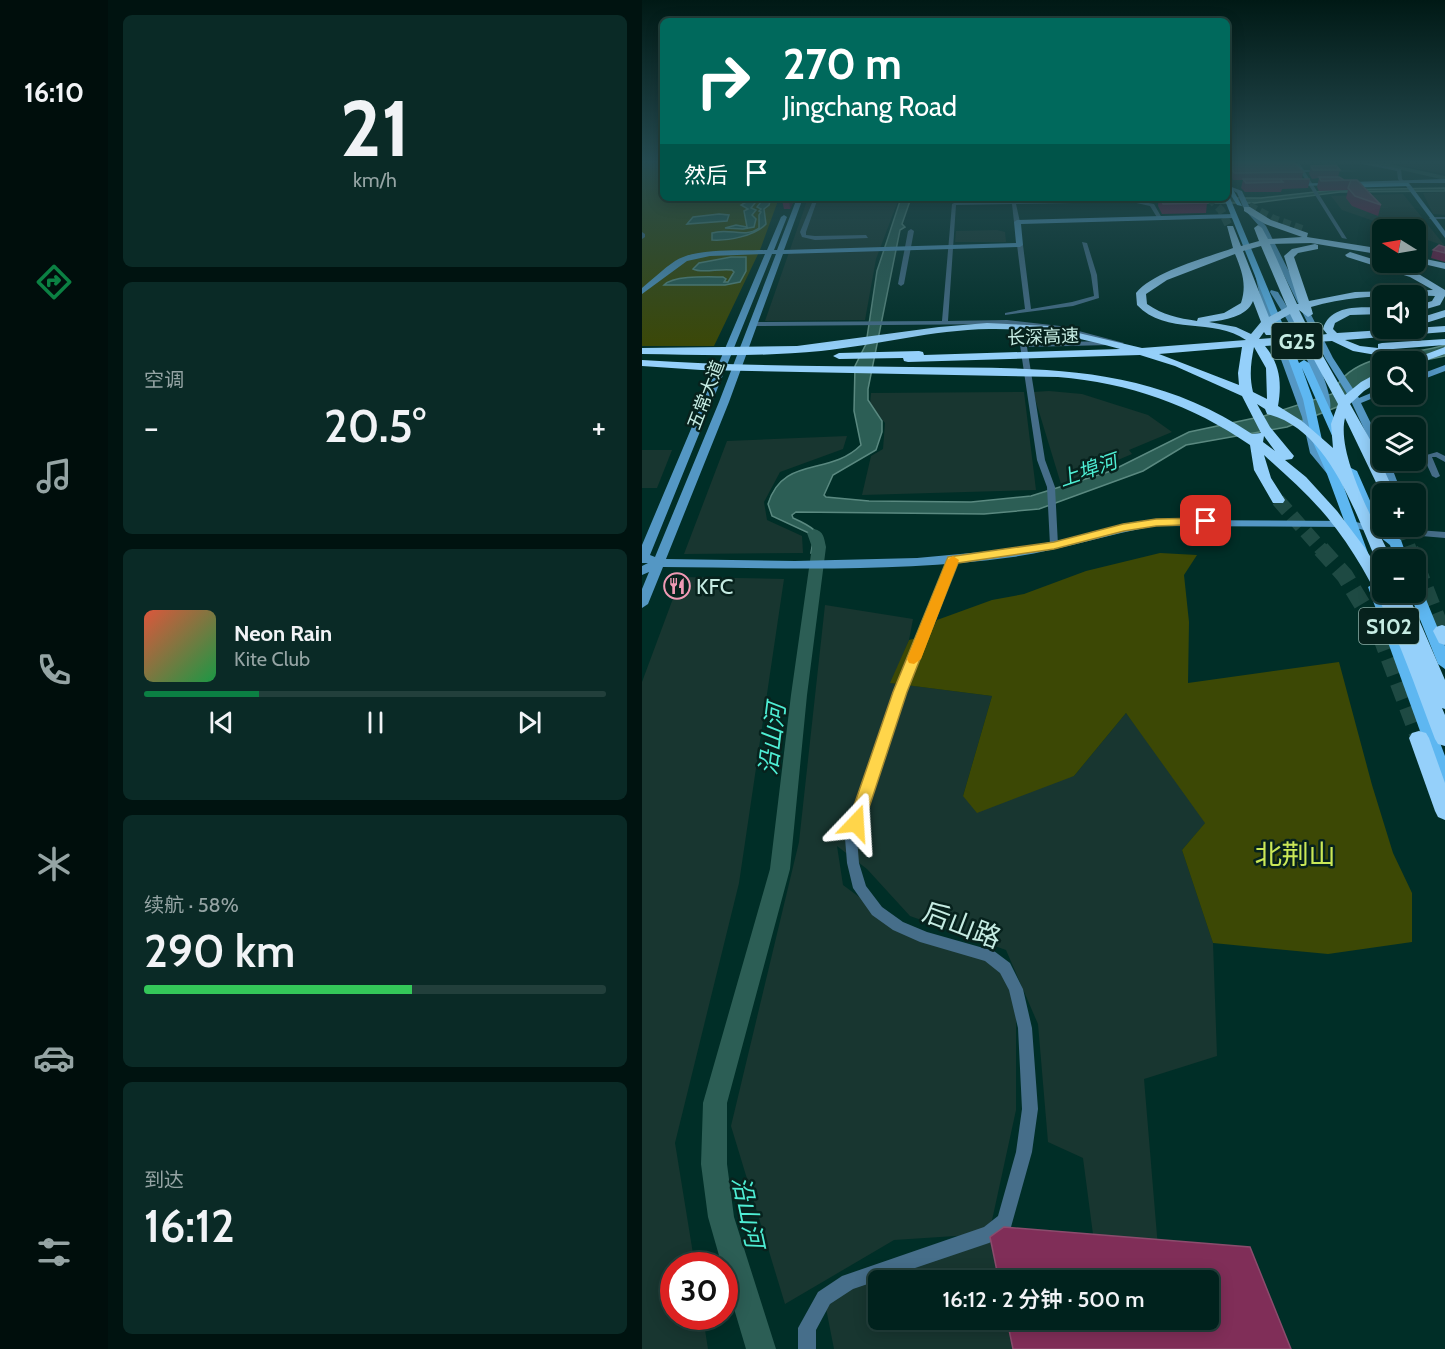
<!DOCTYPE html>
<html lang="zh">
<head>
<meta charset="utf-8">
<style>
  body { margin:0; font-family:Cabin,"Noto Sans SC",sans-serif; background:#0a2a26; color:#f1f3f6; height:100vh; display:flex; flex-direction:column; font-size:22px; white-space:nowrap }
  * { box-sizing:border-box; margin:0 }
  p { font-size:20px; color:#95a4a4 }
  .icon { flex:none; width:33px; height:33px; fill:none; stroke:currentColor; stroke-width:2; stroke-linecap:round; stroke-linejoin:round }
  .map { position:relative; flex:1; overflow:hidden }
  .panel { display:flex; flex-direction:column; gap:15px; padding:15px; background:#001310; width:534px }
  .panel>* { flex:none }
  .top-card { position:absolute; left:18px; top:18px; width:570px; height:183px; border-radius:9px; box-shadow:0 3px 15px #0003,0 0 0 2px #223f3b; background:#00695c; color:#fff; overflow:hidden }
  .needle { width:39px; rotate:281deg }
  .buttons { position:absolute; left:730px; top:219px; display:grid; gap:12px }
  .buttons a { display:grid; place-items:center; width:54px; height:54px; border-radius:9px; background:#00221d; box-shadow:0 3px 15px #0003,0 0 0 2px #223f3b; font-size:30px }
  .speed { position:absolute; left:18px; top:1252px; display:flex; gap:12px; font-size:30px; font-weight:700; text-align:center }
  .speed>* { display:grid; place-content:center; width:78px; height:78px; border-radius:50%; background:#00221d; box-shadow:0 3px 15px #0003,0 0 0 2px #223f3b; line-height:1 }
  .speed .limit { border:9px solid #d22; background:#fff; color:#111 }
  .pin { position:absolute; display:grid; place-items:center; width:51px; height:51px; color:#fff; margin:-26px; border-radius:12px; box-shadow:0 3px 9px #0006 }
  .me { position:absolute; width:66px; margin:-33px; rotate:20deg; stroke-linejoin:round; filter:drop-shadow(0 0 4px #0008) }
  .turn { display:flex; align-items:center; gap:21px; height:126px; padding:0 24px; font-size:27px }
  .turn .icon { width:78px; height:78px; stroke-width:2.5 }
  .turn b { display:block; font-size:42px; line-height:51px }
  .then { display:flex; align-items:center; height:57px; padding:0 24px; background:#0003; gap:12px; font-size:22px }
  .big { font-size:45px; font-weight:600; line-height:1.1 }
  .panel .widget { flex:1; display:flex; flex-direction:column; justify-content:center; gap:9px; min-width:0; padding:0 21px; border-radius:9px; background:#0a2a26 }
  .panel .dial { align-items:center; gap:0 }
  .dial b { font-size:78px; line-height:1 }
  .song { display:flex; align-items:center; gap:18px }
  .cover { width:72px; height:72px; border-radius:9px; background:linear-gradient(135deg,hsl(10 70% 55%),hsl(140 70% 35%)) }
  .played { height:6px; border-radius:3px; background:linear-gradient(90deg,#0b8043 25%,#223f3b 25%) }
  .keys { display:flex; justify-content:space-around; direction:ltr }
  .heat { display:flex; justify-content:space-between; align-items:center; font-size:33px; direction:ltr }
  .charge { height:9px; border-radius:4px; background:linear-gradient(90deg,#34c759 58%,#223f3b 0) }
  .trip { position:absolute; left:226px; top:1270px; width:351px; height:60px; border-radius:9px; background:#00221d; box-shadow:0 3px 15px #0003,0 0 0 2px #223f3b; font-weight:600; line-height:60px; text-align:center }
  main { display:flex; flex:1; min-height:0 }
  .tab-bar { display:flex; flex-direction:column; width:108px; justify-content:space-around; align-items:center; background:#000e0c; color:#95a4a4 }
  .tab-bar .icon { width:42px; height:42px }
  .tab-bar .on { color:#0b8043 }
  .tab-bar b { font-size:27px; color:#f1f3f6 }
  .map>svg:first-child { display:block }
  .built { fill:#183630 }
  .green { fill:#3c4805 }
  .water { fill:#2c5e55; stroke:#5a8980; stroke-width:1.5 }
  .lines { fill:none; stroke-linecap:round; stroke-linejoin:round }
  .river { fill:#2c5e55; fill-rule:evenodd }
  .highway-tunnel-far2 { stroke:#1e4a43; stroke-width:8; stroke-dasharray:8 4.5; stroke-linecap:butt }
  .highway-tunnel-far1 { stroke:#1e4a43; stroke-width:14; stroke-dasharray:14 7; stroke-linecap:butt }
  .highway-tunnel { stroke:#1e4a43; stroke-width:17; stroke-dasharray:17 9; stroke-linecap:butt }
  .street { fill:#466e8a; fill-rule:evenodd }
  .secondary { fill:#5497c4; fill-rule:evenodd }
  .primary { fill:#5eb7f1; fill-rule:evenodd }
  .highway { fill:#95d0fa; fill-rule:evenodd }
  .wall { fill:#781747 }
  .shaded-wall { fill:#441733 }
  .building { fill:#802e58; stroke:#8b4c6d; stroke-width:1.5 }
  .route { fill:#ffd54a; stroke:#a68a30; stroke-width:1.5 }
  .slow { fill:#f59e0b }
  .labels { text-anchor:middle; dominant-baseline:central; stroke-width:5; stroke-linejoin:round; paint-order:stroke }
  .far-street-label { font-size:18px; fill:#c6ece3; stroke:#07221d }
  .far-water-label { font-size:20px; font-style:italic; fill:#4eeed4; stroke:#07221d }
  .shield { fill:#07221d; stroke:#8dafa8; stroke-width:1.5 }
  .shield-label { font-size:21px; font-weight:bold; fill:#c6ece3 }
  .poi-label { font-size:22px; fill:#c6ece3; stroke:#07221d; text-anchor:start }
  .water-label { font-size:24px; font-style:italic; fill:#4eeed4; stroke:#07221d }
  .near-park-label { font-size:27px; fill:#cae857; stroke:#07221d }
  .near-street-label { font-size:27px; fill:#c6ece3; stroke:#07221d }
</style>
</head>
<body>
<main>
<nav class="tab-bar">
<b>16:10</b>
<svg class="icon on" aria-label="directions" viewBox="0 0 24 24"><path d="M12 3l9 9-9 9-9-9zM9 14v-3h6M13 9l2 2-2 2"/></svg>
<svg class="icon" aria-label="music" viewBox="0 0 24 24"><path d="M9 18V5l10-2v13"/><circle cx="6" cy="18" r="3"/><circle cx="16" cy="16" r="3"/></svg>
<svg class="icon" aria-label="phone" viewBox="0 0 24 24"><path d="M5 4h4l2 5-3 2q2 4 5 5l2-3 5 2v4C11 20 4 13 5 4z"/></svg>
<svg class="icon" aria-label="climate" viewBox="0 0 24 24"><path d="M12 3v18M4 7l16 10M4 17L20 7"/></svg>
<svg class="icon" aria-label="car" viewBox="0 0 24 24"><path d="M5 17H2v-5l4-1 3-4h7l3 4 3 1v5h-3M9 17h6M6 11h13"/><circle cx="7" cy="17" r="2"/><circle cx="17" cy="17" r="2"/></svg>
<svg class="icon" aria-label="filters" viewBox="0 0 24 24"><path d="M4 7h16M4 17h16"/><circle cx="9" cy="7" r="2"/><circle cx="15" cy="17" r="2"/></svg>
</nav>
<section class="panel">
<div class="widget dial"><b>21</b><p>km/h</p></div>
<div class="widget"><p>空调</p>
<div class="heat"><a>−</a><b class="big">20.5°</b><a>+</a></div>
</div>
<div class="widget">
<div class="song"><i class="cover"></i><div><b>Neon Rain</b><p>Kite Club</p></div></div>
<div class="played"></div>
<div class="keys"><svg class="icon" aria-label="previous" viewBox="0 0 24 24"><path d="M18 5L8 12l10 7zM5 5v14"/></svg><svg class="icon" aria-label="pause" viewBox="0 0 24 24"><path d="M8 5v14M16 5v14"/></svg><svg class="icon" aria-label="next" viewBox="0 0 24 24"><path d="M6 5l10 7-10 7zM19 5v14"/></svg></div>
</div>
<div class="widget"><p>续航 · 58%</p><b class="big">290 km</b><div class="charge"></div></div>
<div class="widget"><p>到达</p><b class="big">16:12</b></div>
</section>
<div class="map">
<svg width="803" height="1349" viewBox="0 0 803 1349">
  <rect width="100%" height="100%" fill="#002e27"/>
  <g class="built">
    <polygon points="746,163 803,163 803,174 761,166"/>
    <polygon points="803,192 803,215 791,214 781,193"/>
    <polygon points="761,194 803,246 774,236 774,230 755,229 700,210 689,196"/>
    <polygon points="166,198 257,198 234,259 223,320 123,321"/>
    <polygon points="355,230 363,232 364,242 313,242 314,231"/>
    <polygon points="407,391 440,394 506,415 530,432 487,450 490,454 419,484 391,392"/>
    <polygon points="382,392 394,490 220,495 229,456 241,449 243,423 228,404 229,393"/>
    <polygon points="205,436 201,449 138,472 122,502 125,520 160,536 161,553 42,554 85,441"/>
    <polygon points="0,450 30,450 15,488 0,488"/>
    <polygon points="39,577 142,579 97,883 33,1143 53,1266 32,1266 32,1317 61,1317 66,1349 0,1349 0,682"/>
    <polygon points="183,605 271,619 267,640 249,683 350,696 321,796 432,776 484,713 565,821 540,850 571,943 575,1056 502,1079 516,1248 452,1242 441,1158 406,1142 396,1024 364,950 268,916 225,869 195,846 201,885 256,926 363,968 374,989 374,1110 347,1234 357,1281 237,1281 237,1320 365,1320 371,1349 192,1349 182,1298 344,1234 252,1240 143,1304 89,1126 157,842"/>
  </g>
  <g class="green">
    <polygon points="0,163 21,163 21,198 137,198 118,250 72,346 0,346"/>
    <polygon points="518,553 555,555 542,575 547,622 546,683 697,662 730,785 751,853 770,893 770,942 686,954 571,943 540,850 563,823 484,713 432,776 335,813 321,796 350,696 248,683 267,640 287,635 295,620 350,600 382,594 444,571"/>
  </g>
  <g class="water">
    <polygon points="803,188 803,191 698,192 613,203 521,203 500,198 619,198 691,190"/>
    <polygon points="111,198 117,198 109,208 114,210 110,215 114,219 112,227 101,229 83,228 94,225 105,227 102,211 106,209 99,205"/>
    <path d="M 122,198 L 129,198 L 127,205 L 122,209 L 124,224 C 113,236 86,241 70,240 L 70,233 C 88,227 101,239 117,228 L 117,215 L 119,212 L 117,211 L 119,209 L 115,207 Z"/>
    <path d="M 259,198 L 269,198 L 260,224 L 263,227 L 258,230 L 226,389 L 226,400 L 240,421 L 240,432 L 234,450 L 191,475 L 182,495 L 184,497 L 227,501 L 329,502 L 389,496 L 469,471 L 547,432 L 622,416 L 690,394 C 709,351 766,357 803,345 L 803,356 L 774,362 L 741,362 L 741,376 L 713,393 L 695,407 L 645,427 L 544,445 L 501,471 L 397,509 L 342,514 L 154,512 L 150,515 L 151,518 C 169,526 181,532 182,553 L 169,553 L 171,541 L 169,534 L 130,516 L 126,504 C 141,455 187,477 219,445 L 212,411 L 213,366 L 224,344 L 235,271 Z"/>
    <polygon points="77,214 87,215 85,221 45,224 51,217"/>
    <path d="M 89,257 L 104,257 L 104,271 L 98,282 L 83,285 L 22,285 C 32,275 67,277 81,277 L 84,279 L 82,282 L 86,282 L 92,272 L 90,270 C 78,268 60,274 51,269 L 57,263 Z"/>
  </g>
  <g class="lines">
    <g class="river">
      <polygon points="729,163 743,163 803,176 803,180"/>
      <path d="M 172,529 C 182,531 182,538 184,547 L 165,695 L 148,869 L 85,1103 L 85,1164 L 92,1217 L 134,1349 L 104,1349 L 82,1275 L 82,1266 L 80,1266 L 66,1217 L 59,1164 L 61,1103 L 128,869 L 149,695 L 170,547 L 165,533 Z"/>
    </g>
    <g class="highway-tunnel-far2">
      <polyline points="585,194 632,219 660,229"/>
      <polyline points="567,198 579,210 588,228"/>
    </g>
    <g class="highway-tunnel-far1">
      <polyline points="636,500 680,550"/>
      <polyline points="759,526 768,550"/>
    </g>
    <g class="highway-tunnel">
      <polyline points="679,549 703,576 738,634 777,738"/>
      <polyline points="768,549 772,560"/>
      <polyline points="774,565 800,631"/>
    </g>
    <g class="street">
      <polygon points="653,163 657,163 662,170 719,171 663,172 705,239 700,238"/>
      <polygon points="716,163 727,163 759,169 760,179 763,182 759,183 756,179 755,171"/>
      <polygon points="172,198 176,198 164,232 164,235 173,236 224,235 226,238 173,240 160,237 158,232"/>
      <polygon points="369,198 373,198 374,202 490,200 512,204 520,218 516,219 508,206 490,202 374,204 378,222 375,224 372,222 370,204 314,205 306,321 365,320 418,326 482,343 479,345 470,343 467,345 385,347 403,460 413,487 416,545 412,548 408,545 405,487 395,460 378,345 381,343 464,341 418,330 365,324 110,326 107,324 110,322 300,321 310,204 312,203 369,202"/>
      <polygon points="789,217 803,217 803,219 787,219"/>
      <polygon points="269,229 272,231 262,284 259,286 256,284 266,231"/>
      <polygon points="0,232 3,234 3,237 0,239"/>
      <polygon points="440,242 445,243 455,275 457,298 431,306 363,315 363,313 383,309 375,245 378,243 381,245 389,309 430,302 452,296 449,275"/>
      <polygon points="795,452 803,456 803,462 794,457 790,457 798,476 794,478 790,476 781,456"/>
      <polygon points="735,527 803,532 803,538 732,532 732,528"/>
      <polygon points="311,557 316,560 292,624 263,692 245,754 215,838 217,863 224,886 240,907 261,922 285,932 352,951 368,963 381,989 390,1028 396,1109 390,1152 369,1227 353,1240 347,1243 211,1289 188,1304 174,1330 174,1349 156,1349 156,1328 176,1292 200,1276 342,1227 356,1216 374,1152 380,1109 376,1028 367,990 358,973 343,961 278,942 251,930 230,915 211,888 205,863 203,838 233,754 253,692 282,624 306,560"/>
    </g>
    <g class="secondary">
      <polygon points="803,179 803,183 767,183 803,231 803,238 764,186 765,184 649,186 646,184"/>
      <polygon points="587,186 600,191 608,208 624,226 691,358 717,398 741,388 741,394 719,403 741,448 741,460 747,460 760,494 749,494 737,461 707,397 683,358 618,227 602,209 595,193 587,188"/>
      <path d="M 155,198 L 161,198 L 142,250 L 374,243 L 372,222 L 375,220 L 592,214 L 595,216 L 592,218 L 379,224 L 381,245 L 378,247 L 141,254 L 87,402 L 24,559 L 153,561 L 275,558 L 372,549 L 445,535 L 481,525 L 514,520 L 709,521 L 733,526 L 741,522 L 741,526 L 746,526 L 735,533 L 709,527 L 514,526 C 466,534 420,550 371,557 C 256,573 137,568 21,567 L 6,604 L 0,608 L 0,589 L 7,572 L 0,575 L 0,566 L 6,563 L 0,563 L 0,545 L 123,254 L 68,256 L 45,261 L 0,294 L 0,288 C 11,279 21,269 33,261 C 55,247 98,251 125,250 L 139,217 L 142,215 L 145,217 L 132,250 L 135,250 ZM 130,254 L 134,254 L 77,402 L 13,557 L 8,555 Z"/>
      <polygon points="613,274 620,276 629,310 670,417 678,452 695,472 695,476 687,476 668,453 660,417 621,310"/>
      <path d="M 629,290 L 636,292 C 651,316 694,385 688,412 L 680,410 C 673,367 651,328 628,292 Z"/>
      <polygon points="803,365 803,371 774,382 774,376"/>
    </g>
    <g class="primary">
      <polygon points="585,182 588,184 600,206 595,205 585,189"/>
      <polygon points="766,183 768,186 700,188 697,186 700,184"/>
      <polygon points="585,196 588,198 657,363 662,360 667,363 702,440 697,443 692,440 660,368 671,399 680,440 697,474 726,553 725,556 715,556 714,553 685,474 670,440 661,399 647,361 582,198"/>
      <polygon points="709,468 715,471 740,528 759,540 766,560 753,560 748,545 729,530 703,471"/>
      <polygon points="733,583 740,587 803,756 803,785 797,783 795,778 726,587"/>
      <polygon points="774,588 781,592 803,646 803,669 796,664 767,592 774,592"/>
    </g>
    <g class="highway">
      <path d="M 602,207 L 608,207 L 629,220 L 666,233 L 665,237 L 741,249 L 741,255 L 669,243 L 628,244 L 655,304 L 657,304 L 642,256 L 650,249 L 673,244 L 676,245 L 676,249 L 656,253 L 652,257 L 667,301 L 713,292 L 791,290 L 768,277 L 705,257 L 703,255 L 708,252 L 775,273 L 803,290 L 803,296 L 798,305 L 774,312 L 774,306 L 790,301 L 793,296 C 752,295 710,295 669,307 L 671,314 L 666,317 L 657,310 L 670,336 L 685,334 L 681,329 C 688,304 720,307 741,308 L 741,314 L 708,315 L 693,323 L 691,329 L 695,333 L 803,326 L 803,332 L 703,340 L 718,346 L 736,348 L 736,344 L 740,343 L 803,339 L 803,345 L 751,349 L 757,352 L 751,355 L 734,355 L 711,351 L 690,341 L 673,342 L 703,395 L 719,382 L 741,370 L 741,379 L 722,391 L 708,404 L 730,443 L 753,494 L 741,494 L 741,497 L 703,418 C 694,455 734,525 750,560 L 741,560 L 741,565 L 734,560 C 712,509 685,428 625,414 L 623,409 L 615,404 L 628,427 L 652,456 L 650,459 L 643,460 L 664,477 L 695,511 L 723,548 L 741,577 L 741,592 L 765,592 L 803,680 L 803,709 L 800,708 L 803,715 L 803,746 L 796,744 L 793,739 C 764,662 738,581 685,517 C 666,494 644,475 622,455 L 629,478 L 643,500 L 641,503 L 631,503 L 612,470 L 608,445 C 550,405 487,383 416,377 L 59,370 L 0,366 L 0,360 C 89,366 179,366 268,367 C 392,369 501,361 610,434 L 619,433 L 600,396 L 533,366 L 498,355 L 266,362 L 262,361 L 261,358 L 197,359 L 191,356 L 197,353 L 277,351 L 281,352 L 282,355 L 478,349 C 435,337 391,328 347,329 C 290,330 235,345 179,351 C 119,357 59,355 0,354 L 0,348 L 155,346 L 297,327 L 345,323 L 407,326 L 500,348 L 604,340 C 572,317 524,336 495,305 L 494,293 C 512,271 564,258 591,248 L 585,226 L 591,226 L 599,246 L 617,241 L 612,228 L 616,225 L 620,228 L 626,239 L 660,237 L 623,224 L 602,211 ZM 619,246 L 645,307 L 627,317 L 601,251 ZM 593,254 C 600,271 605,285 599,303 L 582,313 L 556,318 L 555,321 C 536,318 521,315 505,304 L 504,294 L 525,280 ZM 611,301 L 619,322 L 609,334 L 594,327 L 567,322 C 582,320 605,317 611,301 ZM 648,314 L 659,336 L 617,339 L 622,332 L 624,335 L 632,335 L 633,333 L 630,324 ZM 663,343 L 696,404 L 689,424 L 691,448 L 660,421 L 636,406 C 640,383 638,364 623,346 ZM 600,347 L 596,373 L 597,385 L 517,354 ZM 612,347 L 624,368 L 625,399 L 611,392 C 607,376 609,362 612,347 ZM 622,436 L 633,451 L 621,442 Z"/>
      <polygon points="774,257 803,263 803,269 773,262"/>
      <polygon points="803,310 803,317 774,326 774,319"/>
      <polygon points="803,347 803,354 774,364 774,362 763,362"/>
      <polygon points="800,625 803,626 803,645 797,643 791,631 794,627"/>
      <polygon points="777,731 784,733 787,738 803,783 803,820 796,817 793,811 767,738 770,733"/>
    </g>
  </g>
  <g class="wall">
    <polygon points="585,163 653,163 661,172 660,179 668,179 666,188 640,189 639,192 603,192 599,188 601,180 591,180"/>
    <polygon points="669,166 698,170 696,177 702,180 715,180 739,205 736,216 710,206 704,198 706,190 677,191 675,187 677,178 670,179 667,174"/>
    <polygon points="153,198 148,209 142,209 140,200"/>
    <polygon points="517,198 564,198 565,203 564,213 520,214 516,206"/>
    <polygon points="803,247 803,262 789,258 791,250"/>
    <polygon points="737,250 741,250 741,260 735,258"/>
  </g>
  <polygon class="shaded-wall" points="147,198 153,198 148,209 147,200"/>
  <g class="building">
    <polygon points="588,163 653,163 661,172 592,173"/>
    <polygon points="694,165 698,170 671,170 669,166"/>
    <polygon points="677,177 697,177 702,180 715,180 739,205 713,196 706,188 709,180 679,181"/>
    <polygon points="601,179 668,179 638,179 641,182 604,183"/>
    <polygon points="141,198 147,198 147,200 140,200"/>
    <polygon points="518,198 564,198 565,203 521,204"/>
    <polygon points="797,245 803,247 803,253 791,250"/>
    <polygon points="362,1227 608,1247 649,1349 371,1349 365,1320 567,1320 567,1281 357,1281 348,1237"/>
  </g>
  <linearGradient id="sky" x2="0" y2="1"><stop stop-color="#001915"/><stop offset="0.46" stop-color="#264c52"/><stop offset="1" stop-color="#264c52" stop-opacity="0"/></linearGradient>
  <rect width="803" height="352" fill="url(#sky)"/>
  <polygon class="route" points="564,518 569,521 568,524 514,526 482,531 412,549 316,563 265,692 222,823 220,828 214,830 209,828 206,823 251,692 306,557 412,542 481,524 514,519"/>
  <polygon class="slow" points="311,556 317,560 279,659 272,664 267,663 265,659 305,560"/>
  <defs>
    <g id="restaurant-ring" transform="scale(1.35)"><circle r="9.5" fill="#07221d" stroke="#f09ab5" stroke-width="1.5"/><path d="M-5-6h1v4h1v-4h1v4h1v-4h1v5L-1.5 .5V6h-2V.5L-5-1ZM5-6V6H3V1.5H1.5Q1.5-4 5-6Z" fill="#f09ab5"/></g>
  </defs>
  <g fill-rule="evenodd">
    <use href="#restaurant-ring" x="35" y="586"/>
  </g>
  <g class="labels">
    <g class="far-street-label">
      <text transform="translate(401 337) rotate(-2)">长深高速</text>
      <text transform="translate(64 395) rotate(-69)">五常大道</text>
    </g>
    <g class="far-water-label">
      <text transform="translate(446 470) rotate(-19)">上埠河</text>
    </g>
    <g class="shield">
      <rect x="629.5" y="323" width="51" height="36" rx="4.5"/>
      <rect x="717" y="608" width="60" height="36" rx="4.5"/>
    </g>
    <g class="shield-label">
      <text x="655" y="341">G25</text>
      <text x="747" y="626">S102</text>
    </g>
    <g class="poi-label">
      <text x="54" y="586">KFC</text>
    </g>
    <g class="water-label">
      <text transform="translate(130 739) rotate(-83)">沿山河</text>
      <text transform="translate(106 1212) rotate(78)">沿山河</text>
    </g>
    <g class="near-park-label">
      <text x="653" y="854">北荆山</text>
    </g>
    <g class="near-street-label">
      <text transform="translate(320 925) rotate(21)">后山路</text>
    </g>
  </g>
</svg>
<div class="buttons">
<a><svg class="needle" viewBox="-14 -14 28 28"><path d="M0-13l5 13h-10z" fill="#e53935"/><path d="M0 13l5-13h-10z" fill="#95a4a4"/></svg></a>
<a><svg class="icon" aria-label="sound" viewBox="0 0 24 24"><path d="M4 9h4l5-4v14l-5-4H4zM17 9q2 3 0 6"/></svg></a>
<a><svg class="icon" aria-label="search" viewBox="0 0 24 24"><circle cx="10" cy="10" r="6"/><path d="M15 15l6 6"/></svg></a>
<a><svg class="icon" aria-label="layers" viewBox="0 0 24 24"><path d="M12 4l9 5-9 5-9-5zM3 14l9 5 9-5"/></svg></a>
<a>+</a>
<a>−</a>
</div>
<div class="speed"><div class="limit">30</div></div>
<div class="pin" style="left:564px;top:521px;background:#d93025"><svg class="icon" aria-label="arrive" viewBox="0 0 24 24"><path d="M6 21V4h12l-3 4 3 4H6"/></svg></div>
<svg class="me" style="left:214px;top:823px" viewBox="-20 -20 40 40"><path d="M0-17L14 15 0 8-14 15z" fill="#ffd54a" stroke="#fff" stroke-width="4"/></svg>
<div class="trip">16:12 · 2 分钟 · 500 m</div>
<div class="top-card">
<div class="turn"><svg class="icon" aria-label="right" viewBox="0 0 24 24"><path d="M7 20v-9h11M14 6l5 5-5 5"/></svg><div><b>270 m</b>Jingchang Road</div></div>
<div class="then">然后<svg class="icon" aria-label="arrive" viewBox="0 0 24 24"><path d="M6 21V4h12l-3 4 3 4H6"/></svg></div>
</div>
</div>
</main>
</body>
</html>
